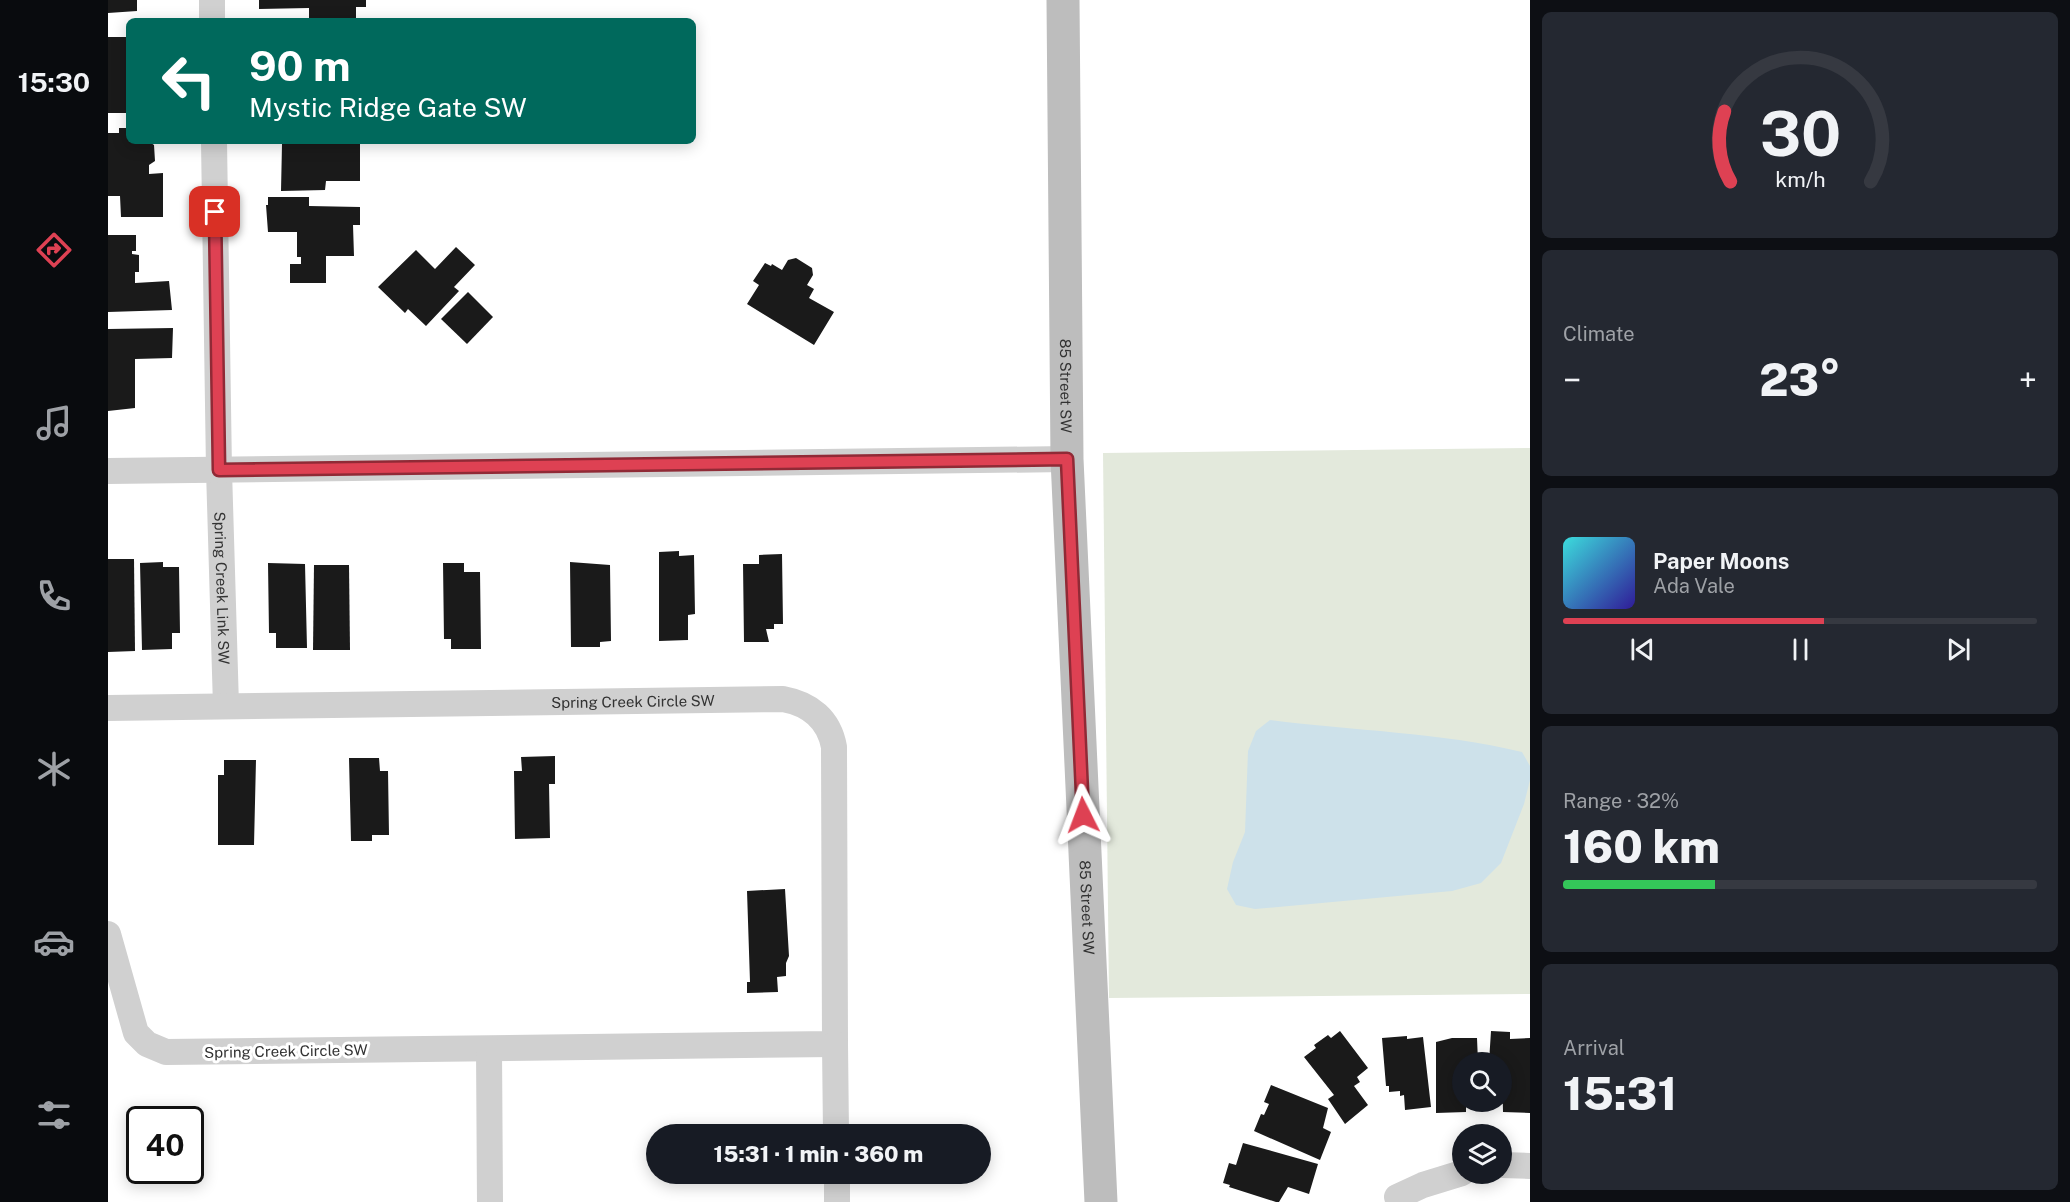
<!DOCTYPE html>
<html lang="en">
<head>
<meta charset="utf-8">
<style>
  body { margin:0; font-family:"Public Sans",sans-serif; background:#242831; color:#f1f3f6; height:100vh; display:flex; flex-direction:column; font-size:22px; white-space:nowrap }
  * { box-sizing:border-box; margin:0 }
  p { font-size:20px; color:#9ea1a6 }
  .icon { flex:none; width:33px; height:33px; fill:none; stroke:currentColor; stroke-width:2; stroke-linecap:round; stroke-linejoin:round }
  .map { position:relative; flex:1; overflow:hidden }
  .details { display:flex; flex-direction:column; gap:12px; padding:12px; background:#0d0f14; width:540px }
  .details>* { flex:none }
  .banner { position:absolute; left:18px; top:18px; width:570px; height:126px; border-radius:9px; box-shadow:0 3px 15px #0003; background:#00695c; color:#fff; overflow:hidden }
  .fabs { position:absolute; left:1344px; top:1052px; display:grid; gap:12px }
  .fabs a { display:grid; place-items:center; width:60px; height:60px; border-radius:50%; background:#171b24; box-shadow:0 3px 15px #0003; font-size:30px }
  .speed { position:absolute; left:18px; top:1106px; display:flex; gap:12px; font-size:30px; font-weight:700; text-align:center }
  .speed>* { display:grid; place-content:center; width:78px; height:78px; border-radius:50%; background:#171b24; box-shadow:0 3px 15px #0003; line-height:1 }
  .speed .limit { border:3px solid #111; border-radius:9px; background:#fff; color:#111 }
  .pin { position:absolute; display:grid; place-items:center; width:51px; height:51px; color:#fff; margin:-26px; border-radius:12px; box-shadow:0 3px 9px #0006 }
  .me { position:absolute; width:66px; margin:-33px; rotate:357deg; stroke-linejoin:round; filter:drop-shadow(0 0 4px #0008) }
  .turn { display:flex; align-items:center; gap:21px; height:126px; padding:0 24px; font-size:27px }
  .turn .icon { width:78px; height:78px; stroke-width:2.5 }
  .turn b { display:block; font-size:42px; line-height:51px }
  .big { font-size:45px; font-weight:800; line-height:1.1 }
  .details .widget { flex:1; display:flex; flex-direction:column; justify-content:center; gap:9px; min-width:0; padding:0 21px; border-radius:9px; background:#242831 }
  .details .dial { align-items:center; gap:0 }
  .dial svg { height:156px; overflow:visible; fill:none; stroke:#363941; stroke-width:7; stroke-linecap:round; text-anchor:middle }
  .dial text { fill:#f1f3f6; stroke:none }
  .song { display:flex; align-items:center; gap:18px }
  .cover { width:72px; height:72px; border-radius:9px; background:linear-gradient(135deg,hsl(180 70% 55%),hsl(250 70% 35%)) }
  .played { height:6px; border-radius:3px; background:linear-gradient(90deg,#de4153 55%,#363941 55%) }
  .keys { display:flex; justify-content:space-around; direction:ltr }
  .heat { display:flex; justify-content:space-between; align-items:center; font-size:33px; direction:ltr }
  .charge { height:9px; border-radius:4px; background:linear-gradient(90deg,#34c759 32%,#363941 0) }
  .trip { position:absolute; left:538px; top:1124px; width:345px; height:60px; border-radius:30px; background:#171b24; box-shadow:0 3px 15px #0003; font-weight:800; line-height:60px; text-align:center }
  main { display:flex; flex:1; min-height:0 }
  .dock { display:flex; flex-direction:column; width:108px; justify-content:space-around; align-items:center; background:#090b0e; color:#9ea1a6 }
  .dock .icon { width:42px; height:42px }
  .dock .selected { color:#de4153 }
  .dock b { font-size:27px; color:#f1f3f6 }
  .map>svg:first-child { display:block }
  .green { fill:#e3e9dc }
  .water { fill:#cde1ea }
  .building { fill:#1a1a1a }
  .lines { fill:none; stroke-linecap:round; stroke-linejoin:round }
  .street { stroke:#d0d0d0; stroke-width:26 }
  .secondary { stroke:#bdbdbd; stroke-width:33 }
  .route-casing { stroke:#902a36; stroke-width:15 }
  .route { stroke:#de4153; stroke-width:10 }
  .labels { text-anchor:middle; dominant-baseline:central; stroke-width:6; stroke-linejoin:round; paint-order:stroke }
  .street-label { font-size:15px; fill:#333; stroke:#fff }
</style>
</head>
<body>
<main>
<nav class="dock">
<b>15:30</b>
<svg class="icon selected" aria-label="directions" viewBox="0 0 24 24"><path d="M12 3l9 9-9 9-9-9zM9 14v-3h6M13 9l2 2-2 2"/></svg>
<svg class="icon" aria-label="music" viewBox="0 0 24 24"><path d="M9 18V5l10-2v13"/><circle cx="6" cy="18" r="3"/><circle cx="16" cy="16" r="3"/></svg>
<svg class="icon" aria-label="phone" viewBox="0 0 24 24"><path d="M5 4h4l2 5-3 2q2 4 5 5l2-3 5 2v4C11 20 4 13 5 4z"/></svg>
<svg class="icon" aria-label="climate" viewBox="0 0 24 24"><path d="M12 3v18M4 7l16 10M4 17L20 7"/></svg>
<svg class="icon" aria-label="car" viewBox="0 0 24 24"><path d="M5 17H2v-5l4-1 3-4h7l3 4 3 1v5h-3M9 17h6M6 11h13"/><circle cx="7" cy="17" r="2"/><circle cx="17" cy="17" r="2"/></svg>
<svg class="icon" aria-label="filters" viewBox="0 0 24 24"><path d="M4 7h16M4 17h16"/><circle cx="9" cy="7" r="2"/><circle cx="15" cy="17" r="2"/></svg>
</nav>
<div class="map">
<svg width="1422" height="1202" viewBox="0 0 1422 1202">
  <rect width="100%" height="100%" fill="#fff"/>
  <polygon class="green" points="1422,448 1422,994 1001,998 995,453"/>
  <path class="water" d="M 1162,720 C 1246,731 1331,732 1414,752 L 1422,766 L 1422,780 L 1416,804 L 1393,863 L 1373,883 L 1344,891 L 1147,909 L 1128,905 L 1119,889 L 1125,862 L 1137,832 L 1140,751 L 1148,731 Z"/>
  <g class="building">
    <polygon points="0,0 29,0 29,11 0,13"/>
    <polygon points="151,0 258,0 258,7 248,7 248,21 201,21 201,8 151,9"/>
    <rect x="0" y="37" width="21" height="76"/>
    <polygon points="11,128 21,128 21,141 40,141 46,145 47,161 41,165 41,174 55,173 55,217 13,217 12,196 0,196 0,133 11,133"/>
    <polygon points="154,141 252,141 252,181 218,181 217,190 173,191 174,144 155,144"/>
    <polygon points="160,197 201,197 201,206 252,207 252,225 245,225 246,256 218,256 218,283 182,283 182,264 193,264 193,257 189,257 189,232 160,232 158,205 160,205"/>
    <polygon points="0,235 28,235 28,251 24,251 24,254 31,255 31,272 27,272 27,283 61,281 64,310 0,312"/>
    <polygon points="348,247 367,265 346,287 351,291 318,326 300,309 297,313 270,287 308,250 327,269"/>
    <polygon points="688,258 704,268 705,275 699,285 706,289 701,298 726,312 706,345 639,304 651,285 645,281 657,263 663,266 664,264 674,270 680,260"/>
    <polygon points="360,292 385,317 359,344 333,319"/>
    <polygon points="65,328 64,358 27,359 27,408 0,411 0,329"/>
    <polygon points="571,551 571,556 586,555 587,614 580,615 580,640 551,641 551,552"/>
    <polygon points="674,554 675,624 666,624 666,629 658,629 661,642 636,642 635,564 651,564 651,555"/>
    <polygon points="0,559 26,559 27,651 0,652"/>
    <polygon points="55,562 55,567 71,567 72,633 64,633 64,649 34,650 32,563"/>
    <polygon points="462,562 502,565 503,641 492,642 492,647 463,647"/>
    <polygon points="160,563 197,564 199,648 168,648 168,633 161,633"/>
    <polygon points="335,563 356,563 356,572 372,572 373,649 343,649 343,639 336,639"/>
    <polygon points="206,565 241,565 242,650 205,650"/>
    <polygon points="447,756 447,784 441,784 442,838 407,839 406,771 414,771 413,757"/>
    <polygon points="241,758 271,758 272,771 280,771 281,835 264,835 264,841 243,841"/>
    <polygon points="116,760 148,760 146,845 110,845 110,775 116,775"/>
    <polygon points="677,889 681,956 678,963 678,976 669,977 670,992 639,993 639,982 642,982 639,891"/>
    <polygon points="1232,1031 1260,1068 1249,1077 1252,1082 1246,1086 1260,1105 1237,1124 1220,1099 1226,1095 1196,1057 1208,1048 1206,1045 1220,1035 1223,1038"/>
    <polygon points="1383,1031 1402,1032 1402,1039 1422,1038 1422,1113 1395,1112 1394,1062 1381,1062"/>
    <polygon points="1299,1036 1299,1039 1315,1037 1323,1107 1297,1110 1296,1095 1292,1096 1292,1091 1281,1092 1281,1086 1278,1086 1274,1038"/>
    <polygon points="1344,1038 1369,1038 1370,1062 1354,1062 1354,1101 1358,1101 1358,1112 1328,1113 1328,1042"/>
    <polygon points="1163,1085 1220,1108 1215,1128 1223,1132 1212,1160 1146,1131 1153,1114 1156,1115 1161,1104 1156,1102"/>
    <polygon points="1135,1143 1210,1164 1201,1194 1180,1187 1171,1202 1168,1202 1121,1187 1122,1185 1115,1183 1121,1163 1128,1165"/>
  </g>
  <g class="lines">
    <g class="street">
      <polyline points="104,0 104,21"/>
      <path id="s1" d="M 106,141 L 111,470 L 118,706"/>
      <polyline points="0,471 959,459"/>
      <path id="s2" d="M 0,708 L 675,699 C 702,704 721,719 726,747 L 727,1044 L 58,1052 L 39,1044 L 28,1033 L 0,934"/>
      <polyline points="727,1044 728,1134"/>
      <polyline points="381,1049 382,1202"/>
      <polyline points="1394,1165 1422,1166"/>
      <polyline points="729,1173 729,1202"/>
      <polyline points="1289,1197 1315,1185 1354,1173"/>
    </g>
    <path class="secondary" id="s3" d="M 955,0 L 959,459 L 993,1202"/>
  </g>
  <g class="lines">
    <g class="route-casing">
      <polyline id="route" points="107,212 111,470 959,459 975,815"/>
    </g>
    <use href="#route" class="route"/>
  </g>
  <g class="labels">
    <g class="street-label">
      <text stroke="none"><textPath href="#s3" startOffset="386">85 Street SW</textPath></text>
      <text stroke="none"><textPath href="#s1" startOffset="447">Spring Creek Link SW</textPath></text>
      <text stroke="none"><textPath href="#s2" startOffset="525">Spring Creek Circle SW</textPath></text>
      <text stroke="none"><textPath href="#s3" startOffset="908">85 Street SW</textPath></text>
      <text transform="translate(178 1051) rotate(-1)">Spring Creek Circle SW</text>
    </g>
  </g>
</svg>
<div class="fabs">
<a><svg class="icon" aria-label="search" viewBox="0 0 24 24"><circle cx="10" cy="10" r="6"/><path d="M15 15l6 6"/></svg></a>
<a><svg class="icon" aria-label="layers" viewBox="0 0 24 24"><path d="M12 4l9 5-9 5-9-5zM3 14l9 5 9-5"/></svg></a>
</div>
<div class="speed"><div class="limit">40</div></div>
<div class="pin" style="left:107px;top:212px;background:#d93025"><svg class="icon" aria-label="arrive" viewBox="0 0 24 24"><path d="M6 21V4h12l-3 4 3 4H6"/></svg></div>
<svg class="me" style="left:975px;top:815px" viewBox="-20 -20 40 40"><path d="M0-17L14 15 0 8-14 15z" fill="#de4153" stroke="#fff" stroke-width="4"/></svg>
<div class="trip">15:31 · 1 min · 360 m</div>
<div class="banner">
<div class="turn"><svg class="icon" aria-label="left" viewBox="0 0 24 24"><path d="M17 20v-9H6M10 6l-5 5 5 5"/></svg><div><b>90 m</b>Mystic Ridge Gate SW</div></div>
</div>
</div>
<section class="details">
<div class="widget dial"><svg viewBox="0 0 100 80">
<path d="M14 69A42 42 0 1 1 86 69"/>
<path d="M14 69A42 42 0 0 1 11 33" stroke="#de4153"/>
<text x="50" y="56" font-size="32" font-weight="700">30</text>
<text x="50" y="72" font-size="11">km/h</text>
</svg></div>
<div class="widget"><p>Climate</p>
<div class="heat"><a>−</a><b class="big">23°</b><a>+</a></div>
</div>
<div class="widget">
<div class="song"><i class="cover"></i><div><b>Paper Moons</b><p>Ada Vale</p></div></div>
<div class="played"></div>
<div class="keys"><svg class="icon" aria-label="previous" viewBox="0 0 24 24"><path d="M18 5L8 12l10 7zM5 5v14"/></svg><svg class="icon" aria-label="pause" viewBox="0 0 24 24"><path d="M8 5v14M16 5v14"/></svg><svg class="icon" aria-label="next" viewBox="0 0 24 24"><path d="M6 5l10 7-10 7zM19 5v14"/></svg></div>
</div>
<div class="widget"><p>Range · 32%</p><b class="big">160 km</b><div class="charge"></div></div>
<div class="widget"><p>Arrival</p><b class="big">15:31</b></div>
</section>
</main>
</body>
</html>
